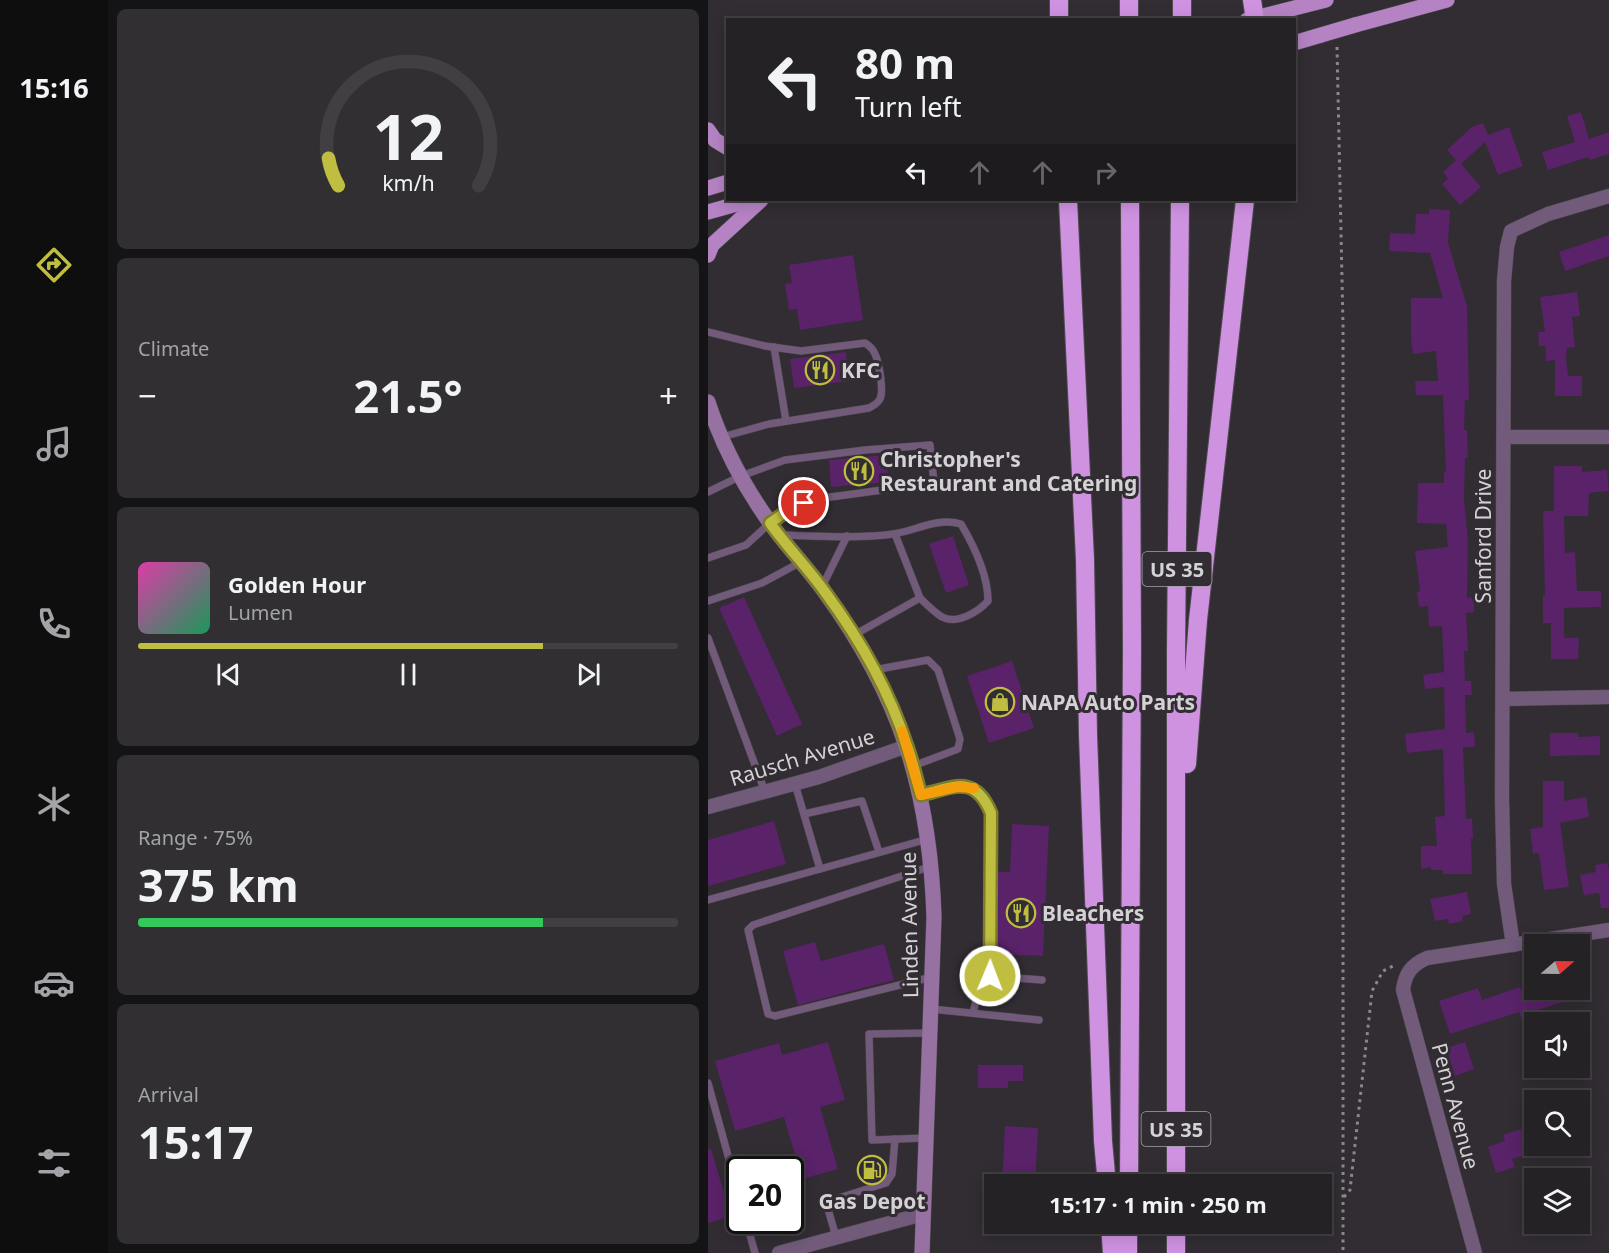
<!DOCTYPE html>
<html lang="en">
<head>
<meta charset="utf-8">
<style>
  body { margin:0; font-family:"Noto Sans",sans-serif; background:#312f32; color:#f1f3f6; height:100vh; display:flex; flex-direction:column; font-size:22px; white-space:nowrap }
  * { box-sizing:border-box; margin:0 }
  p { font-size:20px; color:#a3a4a7 }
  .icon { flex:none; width:33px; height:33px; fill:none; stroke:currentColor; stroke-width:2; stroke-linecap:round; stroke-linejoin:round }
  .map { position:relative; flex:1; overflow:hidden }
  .details { display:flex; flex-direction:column; gap:9px; padding:9px; background:#141315; width:600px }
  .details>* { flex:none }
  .banner { position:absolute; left:18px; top:18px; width:570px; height:183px; border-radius:0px; box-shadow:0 3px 15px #0003,0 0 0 2px #423f43; background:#252226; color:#f1f3f6; overflow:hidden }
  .needle { width:39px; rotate:70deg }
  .fabs { position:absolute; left:816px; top:934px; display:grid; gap:12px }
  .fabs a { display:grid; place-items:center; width:66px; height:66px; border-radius:0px; background:#252226; box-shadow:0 3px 15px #0003,0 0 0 2px #423f43; font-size:30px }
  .speed { position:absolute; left:18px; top:1156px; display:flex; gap:12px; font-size:30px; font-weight:700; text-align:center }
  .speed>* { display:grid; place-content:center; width:78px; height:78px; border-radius:50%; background:#252226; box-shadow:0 3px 15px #0003,0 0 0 2px #423f43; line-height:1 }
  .speed .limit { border:3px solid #111; border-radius:9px; background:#fff; color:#111 }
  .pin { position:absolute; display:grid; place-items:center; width:51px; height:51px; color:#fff; margin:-26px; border:3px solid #fff; border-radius:50%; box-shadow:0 2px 6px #0007 }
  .me { position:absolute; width:66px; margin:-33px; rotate:1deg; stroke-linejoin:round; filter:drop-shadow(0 0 4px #0008) }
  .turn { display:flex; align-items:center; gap:21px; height:126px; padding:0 30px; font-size:27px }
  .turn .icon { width:78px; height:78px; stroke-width:2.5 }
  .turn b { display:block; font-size:42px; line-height:51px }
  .lanes { display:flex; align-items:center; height:57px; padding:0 30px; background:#0003; justify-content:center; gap:30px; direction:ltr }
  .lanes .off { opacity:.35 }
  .big { font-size:45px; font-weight:700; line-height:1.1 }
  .details .card { flex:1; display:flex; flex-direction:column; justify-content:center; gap:9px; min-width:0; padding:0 21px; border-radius:9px; background:#312f32 }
  .details .dial { align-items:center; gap:0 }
  .dial svg { height:156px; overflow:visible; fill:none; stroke:#423f43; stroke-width:7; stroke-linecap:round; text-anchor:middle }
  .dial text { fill:#f1f3f6; stroke:none }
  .song { display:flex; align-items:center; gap:18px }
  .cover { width:72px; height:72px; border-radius:9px; background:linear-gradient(135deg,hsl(320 70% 55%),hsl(150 70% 35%)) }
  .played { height:6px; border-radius:3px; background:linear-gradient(90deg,#c0be40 75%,#423f43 75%) }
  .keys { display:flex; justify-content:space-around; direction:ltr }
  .heat { display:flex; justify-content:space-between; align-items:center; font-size:33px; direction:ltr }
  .charge { height:9px; border-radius:4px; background:linear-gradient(90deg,#34c759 75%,#423f43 0) }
  .trip { position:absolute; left:276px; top:1174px; width:348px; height:60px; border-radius:0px; background:#252226; box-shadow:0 3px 15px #0003,0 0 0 2px #423f43; font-weight:700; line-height:60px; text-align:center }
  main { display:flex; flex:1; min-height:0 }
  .tabs { display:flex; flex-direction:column; width:108px; justify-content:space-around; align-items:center; background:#0f0e0f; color:#a3a4a7 }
  .tabs .icon { width:42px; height:42px }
  .tabs .on { color:#c0be40 }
  .tabs b { font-size:27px; color:#f1f3f6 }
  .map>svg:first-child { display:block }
  .building { fill:#5a2269 }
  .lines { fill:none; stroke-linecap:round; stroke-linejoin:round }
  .lane-casing { stroke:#4f4b50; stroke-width:8 }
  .street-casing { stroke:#4f4b50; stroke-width:15 }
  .secondary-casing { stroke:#4f4b50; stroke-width:16 }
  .primary-casing { stroke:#4f4b50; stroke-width:16 }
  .highway-casing { stroke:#4f4b50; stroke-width:20 }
  .path { stroke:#8b888d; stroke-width:3; stroke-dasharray:3 4.5; stroke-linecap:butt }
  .lane { stroke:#725a7a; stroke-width:7 }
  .street { stroke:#725a7a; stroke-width:14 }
  .secondary { stroke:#9871a3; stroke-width:15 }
  .primary { stroke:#b583c4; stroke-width:15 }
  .highway { stroke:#cf92e1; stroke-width:18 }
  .primary-bridge-casing { stroke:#4f4b50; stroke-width:16; stroke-linecap:butt }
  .primary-bridge { stroke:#b583c4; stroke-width:15 }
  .route-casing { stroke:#7d7c2a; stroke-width:15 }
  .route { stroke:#c0be40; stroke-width:10 }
  .slow { stroke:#f59e0b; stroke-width:10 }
  .labels { text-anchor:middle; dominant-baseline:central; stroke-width:6; stroke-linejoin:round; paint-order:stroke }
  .shield { fill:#312d33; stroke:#a4a0a5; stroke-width:1.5 }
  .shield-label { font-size:20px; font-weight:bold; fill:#d5d2d6 }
  .poi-label { font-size:21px; font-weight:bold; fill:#d5d2d6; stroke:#312d33; text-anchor:start }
  .street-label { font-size:21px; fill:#d5d2d6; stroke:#312d33 }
</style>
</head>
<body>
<main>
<nav class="tabs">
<b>15:16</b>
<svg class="icon on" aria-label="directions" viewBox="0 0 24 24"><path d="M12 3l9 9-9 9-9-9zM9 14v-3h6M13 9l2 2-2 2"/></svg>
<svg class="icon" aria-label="music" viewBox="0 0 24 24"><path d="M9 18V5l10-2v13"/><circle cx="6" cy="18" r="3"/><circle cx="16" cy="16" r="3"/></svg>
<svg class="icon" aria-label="phone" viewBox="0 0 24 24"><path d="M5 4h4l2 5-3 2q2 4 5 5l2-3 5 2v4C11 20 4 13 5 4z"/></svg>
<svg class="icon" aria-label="climate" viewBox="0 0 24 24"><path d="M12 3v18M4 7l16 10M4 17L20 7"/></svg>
<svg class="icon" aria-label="car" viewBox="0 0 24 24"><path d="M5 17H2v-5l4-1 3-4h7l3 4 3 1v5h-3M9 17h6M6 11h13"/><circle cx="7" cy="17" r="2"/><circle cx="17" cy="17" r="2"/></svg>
<svg class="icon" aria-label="filters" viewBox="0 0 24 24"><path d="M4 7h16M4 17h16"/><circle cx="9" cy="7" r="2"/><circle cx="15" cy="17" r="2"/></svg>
</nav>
<section class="details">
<div class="card dial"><svg viewBox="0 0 100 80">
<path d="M14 69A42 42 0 1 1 86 69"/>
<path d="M14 69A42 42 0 0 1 9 55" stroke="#c0be40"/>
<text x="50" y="56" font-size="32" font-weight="700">12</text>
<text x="50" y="72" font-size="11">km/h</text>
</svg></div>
<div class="card"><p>Climate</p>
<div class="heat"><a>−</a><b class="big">21.5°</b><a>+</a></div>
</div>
<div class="card">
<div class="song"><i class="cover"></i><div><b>Golden Hour</b><p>Lumen</p></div></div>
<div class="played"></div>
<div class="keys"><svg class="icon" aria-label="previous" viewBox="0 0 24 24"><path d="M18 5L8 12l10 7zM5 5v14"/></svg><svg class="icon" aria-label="pause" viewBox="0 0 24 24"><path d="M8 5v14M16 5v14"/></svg><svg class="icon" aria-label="next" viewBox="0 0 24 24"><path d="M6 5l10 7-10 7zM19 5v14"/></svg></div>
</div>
<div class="card"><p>Range · 75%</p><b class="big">375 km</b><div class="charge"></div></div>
<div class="card"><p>Arrival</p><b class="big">15:17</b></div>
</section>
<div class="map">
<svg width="901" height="1253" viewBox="0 0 901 1253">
  <rect width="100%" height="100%" fill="#312d33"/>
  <g class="building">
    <polygon points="873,112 881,139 901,132 901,154 882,160 880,157 840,170 834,152 867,142 859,116"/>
    <polygon points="775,123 780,135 801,127 815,166 790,175 777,142 753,164 773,187 752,205 734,184 740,179 735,172 748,160 739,150 764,127"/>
    <polygon points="721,209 742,210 740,243 759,306 761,400 757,400 756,430 759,430 760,458 757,458 756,499 760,541 759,598 766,597 766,612 758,613 760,651 756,651 757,681 763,681 764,695 757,695 758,733 766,732 767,747 755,747 758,819 764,818 765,838 763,838 764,874 735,874 735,870 723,870 723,867 713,869 713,846 729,846 727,817 737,816 735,749 699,753 697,734 737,729 736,687 717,689 715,675 736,672 734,626 721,627 720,606 711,607 709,592 712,591 707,551 740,547 738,524 709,523 710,483 736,483 736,472 738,472 735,395 708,395 707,381 730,381 728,351 705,354 703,339 703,298 735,298 722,253 681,251 682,233 707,234 708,214 721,214"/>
    <polygon points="901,235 901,256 857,271 851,252"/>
    <polygon points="145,255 155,320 92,330 89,309 81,310 77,284 84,283 81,265"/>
    <polygon points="869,292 872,316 864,317 867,347 859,348 858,359 860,376 874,376 874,396 847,396 847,360 838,361 837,346 831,346 830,332 837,332 832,297"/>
    <polygon points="138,352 141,381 86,388 82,359"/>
    <polygon points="178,455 181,482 123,487 121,460"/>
    <polygon points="846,466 874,466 874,472 899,470 901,491 881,493 880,516 856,516 857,553 867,552 869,591 893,591 893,607 856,608 856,638 871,638 870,659 843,659 843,623 835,623 835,595 837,595 835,511 846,511"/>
    <polygon points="245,536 261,585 238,593 221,544"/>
    <polygon points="36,597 94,724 69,736 11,608"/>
    <polygon points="304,661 326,728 281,743 259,676"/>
    <polygon points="842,733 870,733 870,737 892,736 892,755 842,756"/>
    <polygon points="835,781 856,781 856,801 878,797 881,817 852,823 861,887 836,890 831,853 825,854 822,829 835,827"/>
    <polygon points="66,821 78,864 0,886 0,840"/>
    <polygon points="304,824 341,826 335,956 288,954 290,872 302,872"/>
    <polygon points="899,863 901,870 901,908 893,908 891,893 876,895 872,875 888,872 887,865"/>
    <polygon points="759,892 763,914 754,916 755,921 741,924 740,919 727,921 722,899"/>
    <polygon points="107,942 113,961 176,944 186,980 90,1005 75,951"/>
    <polygon points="812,987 813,990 882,990 883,993 826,1011 826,1050 824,1050 811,1012 742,1034 731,1001 770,988 774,1000"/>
    <polygon points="120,1042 137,1100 112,1107 130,1169 94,1179 76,1117 27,1131 7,1061 71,1043 74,1055"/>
    <polygon points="757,1042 766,1069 747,1076 738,1048"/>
    <polygon points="270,1065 315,1065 315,1081 300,1081 300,1088 270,1088"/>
    <polygon points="826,1125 826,1152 804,1159 807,1167 788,1173 780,1147 797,1141 795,1135"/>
    <polygon points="297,1126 330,1128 327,1185 294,1185"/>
    <polygon points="0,1149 3,1149 23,1216 0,1223"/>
    <polygon points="163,1157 177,1170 168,1180 163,1182 151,1171"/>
  </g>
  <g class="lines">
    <g class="lane-casing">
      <g id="lane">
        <path d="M 0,332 L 57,346 L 93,351 L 157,343 C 162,346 165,349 167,354 C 171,362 176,391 172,399 C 170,403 165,406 161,408 L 61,424 L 14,437"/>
        <polyline points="66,347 78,421"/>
        <polyline points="0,492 33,476 77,460 157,450 222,445 226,483 108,499 85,507 62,523 38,545 0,558"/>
        <polyline points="187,534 212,598"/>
        <path d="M 74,535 C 110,536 149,539 185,534 C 208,531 228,517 253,524 C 266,546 280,575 280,601 C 270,612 249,625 234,617 C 226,612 218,604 212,598 L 146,635"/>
        <polyline points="114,587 139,536"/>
        <polyline points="0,601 54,583 93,562"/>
        <polyline points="0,638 57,792"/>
        <polyline points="166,670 220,660 230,670 252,739 250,749 205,766"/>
        <polyline points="87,784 112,869"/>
        <path d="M 213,795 C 247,787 266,774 283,813 L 282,976"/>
        <polyline points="96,814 154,801 171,852"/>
        <polyline points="224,866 45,925 40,930 60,1014 67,1016 224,977"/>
        <polyline points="0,900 220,839"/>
        <polyline points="223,1009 331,1020"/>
        <polyline points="265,1013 273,981 282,976 334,980"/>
        <polyline points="0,1083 32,1199"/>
        <polyline points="217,1138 164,1140 161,1034 222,1033"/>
        <polyline points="38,1221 47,1253"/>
        <polyline points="128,1237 118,1202 178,1183 184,1174 187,1139"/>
      </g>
    </g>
    <g class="street-casing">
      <g id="street">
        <polyline points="797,437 901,437"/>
        <polyline points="796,699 901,697"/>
        <polyline points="0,807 111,777 199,746"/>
        <polyline points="805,945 796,884 794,799 796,281 799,247 803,231 840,214 901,196"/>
        <polyline points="71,1253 215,1214"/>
        <path d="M 767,1253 L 695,990 C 697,974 703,965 719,958 L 901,930"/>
      </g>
    </g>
    <g class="secondary-casing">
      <path id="secondary" d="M 0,402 C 15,448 39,492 68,531 C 83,551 101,570 116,591 C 192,695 222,790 226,917 L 214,1253"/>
    </g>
    <g class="primary-casing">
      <g id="primary">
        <polyline points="539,20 618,0"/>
        <polyline points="647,25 739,0"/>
        <polyline points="586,43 613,35"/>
        <polyline points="0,130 7,140 20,148"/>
        <polyline points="0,188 20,182"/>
        <polyline points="0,212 43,200"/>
        <polyline points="0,255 4,245 53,200"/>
      </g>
    </g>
    <g class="highway-casing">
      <g id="highway">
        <polyline points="351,0 351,20"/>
        <polyline points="421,0 421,20"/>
        <polyline points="544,0 547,20"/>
        <polyline points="474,20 474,0"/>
        <polyline points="360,200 377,560 380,735 395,1141 399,1185"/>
        <polyline points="479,764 490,620 537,200"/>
        <polyline points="421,1185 424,650 422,200"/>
        <polyline points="468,1185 468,653 472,200"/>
        <polyline points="402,1224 404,1253"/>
        <polyline points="468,1224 468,1253"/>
        <polyline points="420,1253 420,1224"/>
      </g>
    </g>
    <g class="path">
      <polyline points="629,47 635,325 635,1253"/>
      <polyline points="636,1197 642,1190 664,991 675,971 687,965"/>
    </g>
    <use href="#lane" class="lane"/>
    <use href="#street" class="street"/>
    <use href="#secondary" class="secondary"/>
    <use href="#primary" class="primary"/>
    <use href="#highway" class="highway"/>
    <g class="primary-bridge-casing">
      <polyline id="primary-bridge" points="613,35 647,25"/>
    </g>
    <use href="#primary-bridge" class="primary-bridge"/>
  </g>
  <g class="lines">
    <g class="route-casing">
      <path id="route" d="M 96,503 L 85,507 L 62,523 C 79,547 100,568 117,592 C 151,638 181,690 199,746 C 205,762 208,778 213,795 C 246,787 267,774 283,813 L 282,976"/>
    </g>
    <use href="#route" class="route"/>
    <polyline class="slow" points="194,731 213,795 249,787 266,788"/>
  </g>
  <defs>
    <g id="restaurant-ring" transform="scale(1.5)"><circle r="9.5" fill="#312d33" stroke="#c0be40" stroke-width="1.5"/><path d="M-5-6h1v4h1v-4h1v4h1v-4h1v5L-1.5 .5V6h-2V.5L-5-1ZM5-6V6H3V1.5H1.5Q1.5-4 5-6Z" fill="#c0be40"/></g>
    <g id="shop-ring" transform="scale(1.5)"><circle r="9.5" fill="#312d33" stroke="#c0be40" stroke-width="1.5"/><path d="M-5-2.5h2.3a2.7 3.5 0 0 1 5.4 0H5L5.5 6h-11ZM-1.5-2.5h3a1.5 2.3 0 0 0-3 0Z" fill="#c0be40"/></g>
    <g id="fuel-ring" transform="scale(1.5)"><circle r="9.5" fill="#312d33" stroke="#c0be40" stroke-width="1.5"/><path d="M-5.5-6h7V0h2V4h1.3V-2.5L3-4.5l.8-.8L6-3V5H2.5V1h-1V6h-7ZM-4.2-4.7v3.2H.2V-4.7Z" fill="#c0be40"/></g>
  </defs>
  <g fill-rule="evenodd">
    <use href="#restaurant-ring" x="112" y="370"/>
    <use href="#restaurant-ring" x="151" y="471"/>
    <use href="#shop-ring" x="292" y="702"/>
    <use href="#restaurant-ring" x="313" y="913"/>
    <use href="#fuel-ring" x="164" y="1170"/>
  </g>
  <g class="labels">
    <g class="shield">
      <rect x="434.5" y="552" width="69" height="34" rx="4.5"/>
      <rect x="433.5" y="1112" width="69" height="34" rx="4.5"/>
    </g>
    <g class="shield-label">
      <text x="469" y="569">US 35</text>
      <text x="468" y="1129">US 35</text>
    </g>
    <g class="poi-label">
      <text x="133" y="370">KFC</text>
      <text x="172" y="459">Christopher's<tspan x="172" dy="24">Restaurant and Catering</tspan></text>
      <text x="313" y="702">NAPA Auto Parts</text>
      <text x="334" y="913">Bleachers</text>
      <text x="164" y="1201" text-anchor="middle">Gas Depot</text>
    </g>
    <g class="street-label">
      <text transform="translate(775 536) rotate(-90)">Sanford Drive</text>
      <text transform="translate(94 757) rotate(-17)">Rausch Avenue</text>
      <text transform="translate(201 925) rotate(-91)">Linden Avenue</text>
      <text transform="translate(748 1106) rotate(75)">Penn Avenue</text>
    </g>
  </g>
</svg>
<div class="fabs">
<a><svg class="needle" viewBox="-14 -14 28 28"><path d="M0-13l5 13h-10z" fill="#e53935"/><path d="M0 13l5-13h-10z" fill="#a3a4a7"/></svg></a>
<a><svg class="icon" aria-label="sound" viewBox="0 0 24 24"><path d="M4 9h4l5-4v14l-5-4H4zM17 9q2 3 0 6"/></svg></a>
<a><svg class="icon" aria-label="search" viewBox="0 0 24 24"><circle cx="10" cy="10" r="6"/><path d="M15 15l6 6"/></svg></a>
<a><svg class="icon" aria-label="layers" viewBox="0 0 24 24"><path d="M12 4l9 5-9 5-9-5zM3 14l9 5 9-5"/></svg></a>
</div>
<div class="speed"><div class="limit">20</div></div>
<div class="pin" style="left:96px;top:503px;background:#d93025"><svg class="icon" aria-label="arrive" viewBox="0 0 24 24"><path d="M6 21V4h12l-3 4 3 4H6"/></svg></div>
<svg class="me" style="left:282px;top:976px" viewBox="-20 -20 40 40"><circle r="17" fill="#c0be40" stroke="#fff" stroke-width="3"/><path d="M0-11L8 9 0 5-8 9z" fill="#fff"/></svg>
<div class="trip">15:17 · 1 min · 250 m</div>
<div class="banner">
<div class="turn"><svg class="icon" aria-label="left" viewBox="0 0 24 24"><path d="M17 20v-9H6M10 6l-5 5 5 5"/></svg><div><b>80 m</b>Turn left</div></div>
<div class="lanes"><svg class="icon" aria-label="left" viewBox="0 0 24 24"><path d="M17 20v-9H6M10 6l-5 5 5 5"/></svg><svg class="icon off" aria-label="ahead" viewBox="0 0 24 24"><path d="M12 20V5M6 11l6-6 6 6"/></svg><svg class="icon off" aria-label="ahead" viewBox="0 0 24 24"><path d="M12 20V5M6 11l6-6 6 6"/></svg><svg class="icon off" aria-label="right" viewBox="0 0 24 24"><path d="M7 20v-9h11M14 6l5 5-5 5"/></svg></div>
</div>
</div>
</main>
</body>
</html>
